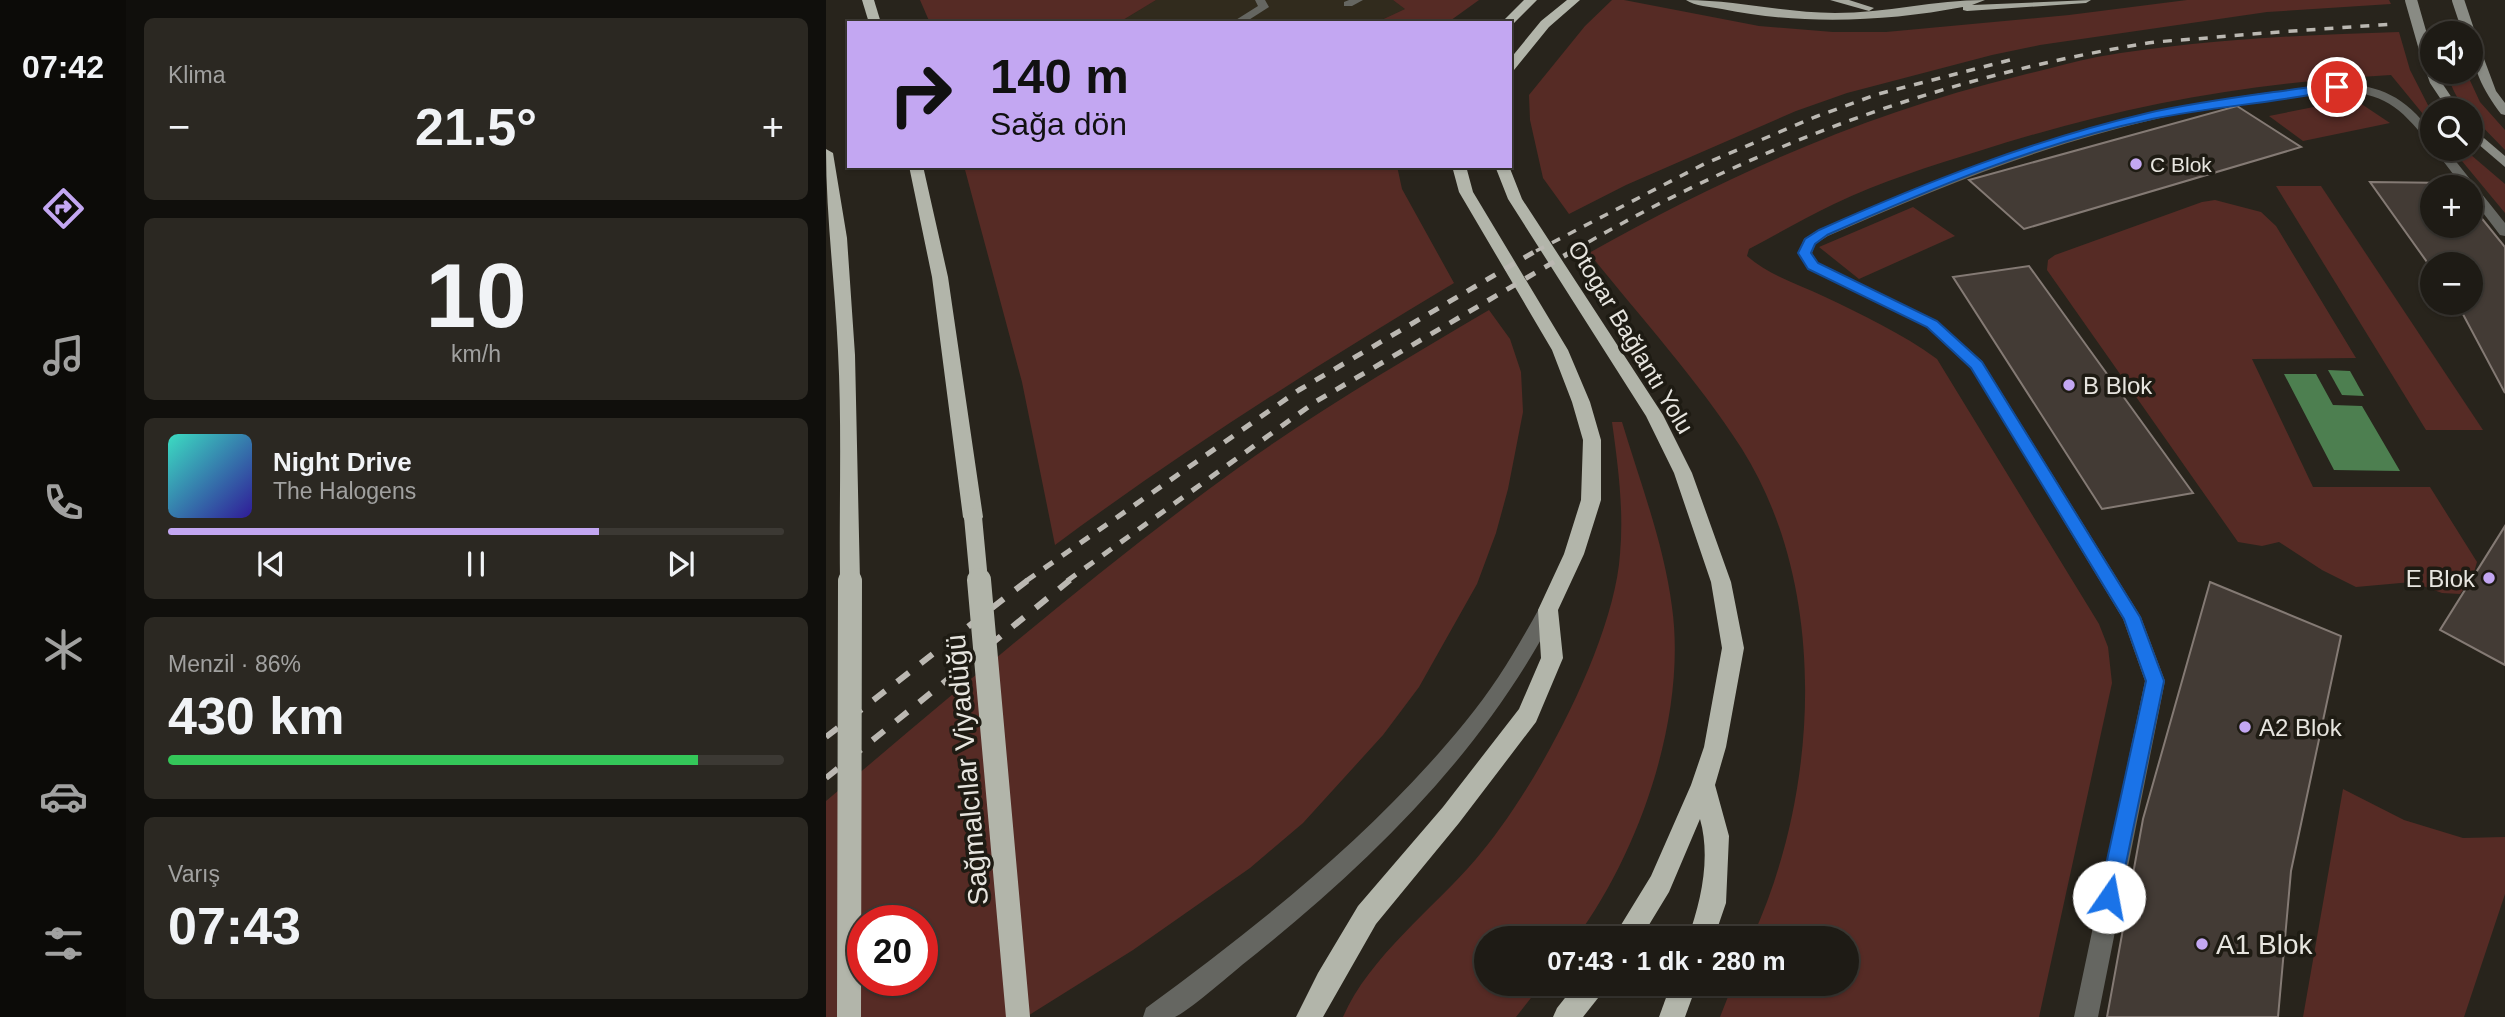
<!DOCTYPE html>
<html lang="tr">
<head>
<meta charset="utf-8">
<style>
  body { margin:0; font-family:Arial,sans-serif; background:#2b2822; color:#f1f3f6; height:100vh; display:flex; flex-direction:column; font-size:26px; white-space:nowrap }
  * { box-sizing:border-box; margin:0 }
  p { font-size:23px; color:#a1a1a0 }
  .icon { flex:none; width:38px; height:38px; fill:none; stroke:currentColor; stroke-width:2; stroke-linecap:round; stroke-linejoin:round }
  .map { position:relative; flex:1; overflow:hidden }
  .drawer { display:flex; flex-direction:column; gap:18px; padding:18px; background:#100f0c; width:700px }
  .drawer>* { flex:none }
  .top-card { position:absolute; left:21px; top:21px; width:665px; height:147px; border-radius:0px; box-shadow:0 2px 5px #0004,0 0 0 2px #3c3934; background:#c3a7f2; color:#111; overflow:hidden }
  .buttons { position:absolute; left:1594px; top:21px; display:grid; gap:14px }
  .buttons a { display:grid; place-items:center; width:63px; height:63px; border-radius:50%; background:#1e1b15; box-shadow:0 2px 5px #0004,0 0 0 2px #3c3934; font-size:35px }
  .speed { position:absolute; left:21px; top:905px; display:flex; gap:14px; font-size:35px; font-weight:700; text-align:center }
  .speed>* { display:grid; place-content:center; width:91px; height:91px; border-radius:50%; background:#1e1b15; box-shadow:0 2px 5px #0004,0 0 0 2px #3c3934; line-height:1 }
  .speed .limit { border:10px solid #d22; background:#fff; color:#111 }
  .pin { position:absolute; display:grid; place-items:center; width:60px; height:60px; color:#fff; margin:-30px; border:4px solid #fff; border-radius:50%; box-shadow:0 2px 7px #0007 }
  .me { position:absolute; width:77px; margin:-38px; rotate:12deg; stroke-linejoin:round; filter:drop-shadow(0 0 5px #0008) }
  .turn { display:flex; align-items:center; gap:24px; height:147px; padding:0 28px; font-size:32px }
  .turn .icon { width:91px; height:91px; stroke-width:2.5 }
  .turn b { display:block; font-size:49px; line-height:60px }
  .big { font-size:52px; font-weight:700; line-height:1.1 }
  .drawer .card { flex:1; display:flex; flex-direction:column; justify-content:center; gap:10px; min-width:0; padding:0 24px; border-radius:10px; background:#2b2822 }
  .drawer .dial { align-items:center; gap:0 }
  .dial b { font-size:91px; line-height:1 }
  .song { display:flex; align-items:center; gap:21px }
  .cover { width:84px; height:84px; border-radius:10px; background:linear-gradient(135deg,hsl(170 70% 55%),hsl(250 70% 35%)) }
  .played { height:7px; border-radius:4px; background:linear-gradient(90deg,#c3a7f2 70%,#3c3934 70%) }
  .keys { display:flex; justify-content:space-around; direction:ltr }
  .heat { display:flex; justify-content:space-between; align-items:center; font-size:38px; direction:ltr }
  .charge { height:10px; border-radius:5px; background:linear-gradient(90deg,#34c759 86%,#3c3934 0) }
  .trip { position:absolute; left:648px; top:926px; width:385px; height:70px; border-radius:35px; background:#1e1b15; box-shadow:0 2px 5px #0004,0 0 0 2px #3c3934; font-weight:700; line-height:70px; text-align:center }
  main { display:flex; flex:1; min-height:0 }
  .menu { display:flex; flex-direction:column; width:126px; justify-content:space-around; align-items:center; background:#0c0b08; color:#a1a1a0 }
  .menu .icon { width:49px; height:49px }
  .menu .selected { color:#c3a7f2 }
  .menu b { font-size:32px; color:#f1f3f6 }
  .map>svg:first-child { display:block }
  .built { fill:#312b1d }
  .green { fill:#562b25; fill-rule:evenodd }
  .water { fill:#4d7f50 }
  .building { fill:#433b35; stroke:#847a74; stroke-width:2 }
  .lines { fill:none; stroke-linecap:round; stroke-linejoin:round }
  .service { fill:#656661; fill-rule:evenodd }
  .secondary { fill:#898b84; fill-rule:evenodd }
  .primary { fill:#a6a89e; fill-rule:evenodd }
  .trunk { fill:#b2b5aa; fill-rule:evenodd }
  .rail-far2 { stroke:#bbb8b2; stroke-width:3.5; stroke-dasharray:9 9; stroke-linecap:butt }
  .rail-far1 { stroke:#bbb8b2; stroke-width:5; stroke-dasharray:11 11; stroke-linecap:butt }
  .rail { stroke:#bbb8b2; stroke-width:6; stroke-dasharray:15 15; stroke-linecap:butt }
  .secondary-bridge { stroke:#898b84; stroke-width:12 }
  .trunk-bridge-far1 { stroke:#b2b5aa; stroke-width:18 }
  .trunk-bridge { stroke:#b2b5aa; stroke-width:24 }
  .route { fill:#1a73e8; stroke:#114b97; stroke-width:2 }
  .poi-dot { fill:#c3a7f2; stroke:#1e1b13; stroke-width:2.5 }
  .labels { text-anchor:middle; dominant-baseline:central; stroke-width:7; stroke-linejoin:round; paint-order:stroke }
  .far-poi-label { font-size:21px; fill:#e7e5df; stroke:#1e1b13; text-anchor:start }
  .street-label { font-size:24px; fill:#e7e5df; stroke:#1e1b13 }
  .poi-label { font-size:24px; fill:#e7e5df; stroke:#1e1b13; text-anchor:start }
  .near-street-label { font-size:28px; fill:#e7e5df; stroke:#1e1b13 }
  .near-poi-label { font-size:28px; fill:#e7e5df; stroke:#1e1b13; text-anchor:start }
</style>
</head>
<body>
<main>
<nav class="menu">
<b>07:42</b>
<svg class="icon selected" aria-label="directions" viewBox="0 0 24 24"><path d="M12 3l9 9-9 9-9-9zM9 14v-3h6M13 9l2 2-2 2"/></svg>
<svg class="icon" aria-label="music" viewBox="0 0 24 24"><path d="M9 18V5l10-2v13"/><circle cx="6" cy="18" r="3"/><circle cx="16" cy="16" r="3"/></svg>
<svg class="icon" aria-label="phone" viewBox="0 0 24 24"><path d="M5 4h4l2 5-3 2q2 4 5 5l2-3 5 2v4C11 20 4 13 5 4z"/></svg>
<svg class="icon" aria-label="climate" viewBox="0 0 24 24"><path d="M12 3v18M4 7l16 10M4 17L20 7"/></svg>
<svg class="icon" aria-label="car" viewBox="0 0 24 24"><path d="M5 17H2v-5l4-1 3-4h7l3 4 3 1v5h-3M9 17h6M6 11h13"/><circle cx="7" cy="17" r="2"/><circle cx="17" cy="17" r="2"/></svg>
<svg class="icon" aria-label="filters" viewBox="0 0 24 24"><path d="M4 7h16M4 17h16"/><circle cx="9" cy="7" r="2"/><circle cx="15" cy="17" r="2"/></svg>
</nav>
<section class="drawer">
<div class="card"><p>Klima</p>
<div class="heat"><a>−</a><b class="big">21.5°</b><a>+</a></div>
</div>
<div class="card dial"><b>10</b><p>km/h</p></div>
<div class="card">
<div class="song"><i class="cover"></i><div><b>Night Drive</b><p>The Halogens</p></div></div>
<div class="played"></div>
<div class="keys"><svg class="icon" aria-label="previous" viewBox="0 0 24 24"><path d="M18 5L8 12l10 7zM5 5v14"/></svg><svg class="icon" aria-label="pause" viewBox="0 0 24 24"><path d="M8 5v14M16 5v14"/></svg><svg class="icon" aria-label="next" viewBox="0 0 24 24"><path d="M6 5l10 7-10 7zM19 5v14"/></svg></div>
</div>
<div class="card"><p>Menzil · 86%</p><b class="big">430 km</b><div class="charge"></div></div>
<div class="card"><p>Varış</p><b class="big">07:43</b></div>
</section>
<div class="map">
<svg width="1679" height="1017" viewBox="0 0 1679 1017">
  <rect width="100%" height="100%" fill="#28241c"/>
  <polygon class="built" points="330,0 567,0 579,9 549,23 292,23"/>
  <g class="green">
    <polygon points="94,0 330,0 292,23 104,23"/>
    <polygon points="567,0 653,0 621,23 549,23 579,9"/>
    <polygon points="786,0 798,0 933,26 1007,32 1060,32 1243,15 1361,0 1563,0 1565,4 1441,12 1214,45 1166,55 1021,93 970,111 800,185 743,214 717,178 704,120 703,95 759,26"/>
    <path d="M 1573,32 L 1584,70 L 1606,113 L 1606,125 L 1565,75 C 1417,83 1294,106 1153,151 C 1104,166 1054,182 1008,204 C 979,218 951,234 923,249 L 921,256 C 942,275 972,284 997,296 C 1037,315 1075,333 1111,359 L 1273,624 L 1282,647 L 1286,683 L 1213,1017 L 894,1017 L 907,984 L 1020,984 L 1020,938 L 926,938 C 993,792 1004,589 916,449 C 872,380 814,317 763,253 C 899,176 1041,113 1193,76 C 1219,70 1245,62 1271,57 C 1370,40 1472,35 1573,32 Z"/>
    <path d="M 1620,72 L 1640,72 L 1654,102 L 1679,130 L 1679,150 L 1645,115 L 1645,110 C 1632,106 1625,84 1620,72 Z"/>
    <polygon points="1528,99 1564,123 1477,141 1443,116"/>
    <polygon points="1626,149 1638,149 1679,184 1679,213"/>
    <path d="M 138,166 L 571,166 L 576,189 L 628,283 C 491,365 357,450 229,545 L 196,382 Z"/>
    <polygon points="1450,186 1495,186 1657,430 1600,430"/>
    <polygon points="1389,200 1435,212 1450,226 1530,358 1426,359 1487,487 1604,487 1651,562 1646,579 1634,594 1616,593 1586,582 1530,587 1496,570 1453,542 1436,546 1412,542 1221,270 1222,260 1229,255 1376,202"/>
    <polygon points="1087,207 1129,236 1033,279 993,247"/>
    <path d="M 663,310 L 684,339 L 695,372 L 697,412 L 682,489 L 670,533 L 651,584 L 593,687 L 557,735 L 477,823 L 424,868 L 307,950 L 200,1017 L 0,1017 L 0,801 C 135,688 269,571 412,468 C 493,410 578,360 663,310 ZM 37,920 L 96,920 L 96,980 L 37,980 Z"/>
    <path d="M 786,422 L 796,422 C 814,482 838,544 846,607 C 861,715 814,851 750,938 L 660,938 L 660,984 L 716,984 L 690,1017 L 517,1017 C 543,957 608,908 650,859 C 708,792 788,644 794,554 C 798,510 792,465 786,422 Z"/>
    <polygon points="1517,789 1578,820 1637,838 1679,837 1679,894 1638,1017 1477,1017"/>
  </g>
  <g class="water">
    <polygon points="1502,370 1524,371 1538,396 1516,395"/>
    <polygon points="1458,374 1490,374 1507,405 1536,406 1574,471 1508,470"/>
  </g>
  <g class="building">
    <polygon points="1411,106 1475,147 1198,229 1143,180"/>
    <polygon points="1544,182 1627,183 1631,187 1606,187 1606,226 1645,226 1645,205 1679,247 1679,393 1631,303 1645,303 1645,264 1606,264 1606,269"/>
    <polygon points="1203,266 1367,493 1276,509 1127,277"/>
    <polygon points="1679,526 1679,665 1614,630"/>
    <polygon points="1384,582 1515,636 1465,871 1452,1017 1281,1017 1317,819"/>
  </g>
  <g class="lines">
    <g class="service">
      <polygon points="429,0 439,0 443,7 418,23 405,23 432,6"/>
      <polygon points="523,0 537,0 526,6 518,6 518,2"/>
      <path d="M 1511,83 C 1557,86 1577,96 1606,132 L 1606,143 L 1602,142 C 1573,106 1558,93 1511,91 C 1455,98 1398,104 1343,116 C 1225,142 1112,187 1002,236 L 989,244 L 986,253 L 992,263 L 1111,321 L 1156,361 L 1315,617 L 1339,681 L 1272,1017 L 1248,1017 L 1319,681 L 1297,619 L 1145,368 L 1101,327 L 982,269 L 972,253 L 978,239 L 992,230 C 1106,180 1221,135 1343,109 C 1398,97 1455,91 1511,83 Z"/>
      <polygon points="1608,149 1620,149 1679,223 1679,236 1674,235 1645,197 1645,187 1637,187"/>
      <path d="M 722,602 L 729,605 L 731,610 C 657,754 542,865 416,965 C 404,975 360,1013 349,1017 C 340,1017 326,1017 317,1017 L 320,1008 C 436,923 549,833 640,721 C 670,685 693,645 715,605 Z"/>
    </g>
    <g class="secondary">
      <path d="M 1645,37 L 1651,40 L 1670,91 L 1679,103 L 1679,115 L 1675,114 C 1657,90 1645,67 1645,37 Z"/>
      <polygon points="1606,60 1606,72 1612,72 1616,83 1634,110 1622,110 1604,83 1597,63"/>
      <polygon points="1645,127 1679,156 1679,167 1645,138"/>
    </g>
    <g class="primary">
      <path d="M 860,0 C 909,0 958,13 1009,13 C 1060,13 1109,0 1159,0 L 1146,5 L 1265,0 L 1260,3 L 1141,11 L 1137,10 L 1137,7 C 1058,22 974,25 896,9 C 884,7 869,6 860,0 Z"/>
      <polygon points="1004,0 1023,0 1048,8 1043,11"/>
    </g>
    <g class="trunk">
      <polygon points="36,0 48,0 55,23 43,23"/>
      <polygon points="698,0 711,0 685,26 684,23 675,23"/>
      <polygon points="741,0 754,0 723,27 688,70 684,71 684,59 715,21"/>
      <path d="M 0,149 L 7,153 L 21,238 L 29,355 L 34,581 L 31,587 L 24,589 L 17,587 L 14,581 C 13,505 16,427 12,351 C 9,284 0,216 0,149 Z"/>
      <polygon points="83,166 97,166 122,277 157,517 154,522 147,524 140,522 137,517 106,277"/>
      <polygon points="626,166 640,166 647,192 742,350 764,402 775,440 775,500 758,554 732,610 737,658 710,722 633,823 550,924 497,1017 470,1017 492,973 532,906 617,807 693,709 715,658 712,610 738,554 755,500 757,440 746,402 726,350 633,192"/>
      <path d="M 669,166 L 683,166 L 696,199 L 837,415 L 866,473 L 905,582 L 918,648 L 900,747 L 889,785 L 903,836 L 900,903 L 888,938 L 862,938 C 875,901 885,858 874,819 L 843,892 L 815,938 L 787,938 L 825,876 L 865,785 L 878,747 L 896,648 L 885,582 L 848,473 L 820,416 L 682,199 Z"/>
      <polygon points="750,984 780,984 776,993 757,1017 727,1017 731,1008"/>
      <polygon points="845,984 871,984 859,1017 833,1017"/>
    </g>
    <g class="rail-far2">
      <polyline points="710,251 878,164 989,117 1052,94 1188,59"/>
      <path d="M 747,251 C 925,147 1112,78 1316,44 C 1340,40 1365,40 1390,37 C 1449,32 1509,28 1569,24"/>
    </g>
    <g class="rail-far1">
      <polyline points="200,581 473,390 713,249"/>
      <polyline points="241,581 489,402 750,249"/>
    </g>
    <g class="rail">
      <polyline points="0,737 202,580"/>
      <polyline points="0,778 244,580"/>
    </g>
    <g class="secondary-bridge">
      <polyline points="1585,0 1603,63"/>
      <polyline points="1632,0 1643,33"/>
    </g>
    <polyline class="trunk-bridge-far1" points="147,517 153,581"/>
    <g class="trunk-bridge">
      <polyline points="153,580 192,1017"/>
      <polyline points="23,1017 24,581"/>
    </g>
  </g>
  <path class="route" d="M 1511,83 L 1516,87 L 1515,89 C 1452,103 1388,106 1326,119 C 1213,143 1106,188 1001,235 L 989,244 L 985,253 L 992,263 L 1111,321 L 1156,362 L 1314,617 L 1338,681 L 1293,897 L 1290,904 L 1283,907 L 1276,904 L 1273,897 L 1320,681 L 1298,619 L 1145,368 L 1101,327 L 982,269 L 972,253 L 979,239 L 993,230 C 1100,182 1207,140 1322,113 C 1384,99 1448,93 1511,83 Z"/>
  <g class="poi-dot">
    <circle cx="1310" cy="164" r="7"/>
    <circle cx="1243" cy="385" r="7"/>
    <circle cx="1663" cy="578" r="7"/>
    <circle cx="1419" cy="727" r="7"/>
    <circle cx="1376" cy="944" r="7"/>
  </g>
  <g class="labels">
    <g class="far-poi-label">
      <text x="1324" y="164">C Blok</text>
    </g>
    <g class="street-label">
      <text transform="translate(805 337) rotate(59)">Otogar Bağlantı Yolu</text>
    </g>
    <g class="poi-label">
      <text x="1257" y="385">B Blok</text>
      <text x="1649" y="578" text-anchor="end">E Blok</text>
      <text x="1433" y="727">A2 Blok</text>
    </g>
    <g class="near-street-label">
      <text transform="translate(141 770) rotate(-95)">Sağmalcılar Viyadüğü</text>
    </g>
    <g class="near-poi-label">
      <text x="1390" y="944">A1 Blok</text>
    </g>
  </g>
</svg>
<div class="buttons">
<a><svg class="icon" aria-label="sound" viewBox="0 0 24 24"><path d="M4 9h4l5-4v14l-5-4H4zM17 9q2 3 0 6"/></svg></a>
<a><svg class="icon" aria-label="search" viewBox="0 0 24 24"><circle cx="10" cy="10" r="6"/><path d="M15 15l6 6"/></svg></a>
<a>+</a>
<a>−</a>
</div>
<div class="speed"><div class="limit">20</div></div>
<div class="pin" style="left:1511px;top:87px;background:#d93025"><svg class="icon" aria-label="arrive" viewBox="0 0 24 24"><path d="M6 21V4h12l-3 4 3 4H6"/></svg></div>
<svg class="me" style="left:1283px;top:897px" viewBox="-20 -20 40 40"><circle r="19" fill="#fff"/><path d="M0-13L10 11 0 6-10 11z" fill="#1a73e8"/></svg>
<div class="trip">07:43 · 1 dk · 280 m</div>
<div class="top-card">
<div class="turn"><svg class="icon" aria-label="right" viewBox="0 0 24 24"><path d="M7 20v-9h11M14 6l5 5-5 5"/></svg><div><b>140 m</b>Sağa dön</div></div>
</div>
</div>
</main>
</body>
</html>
